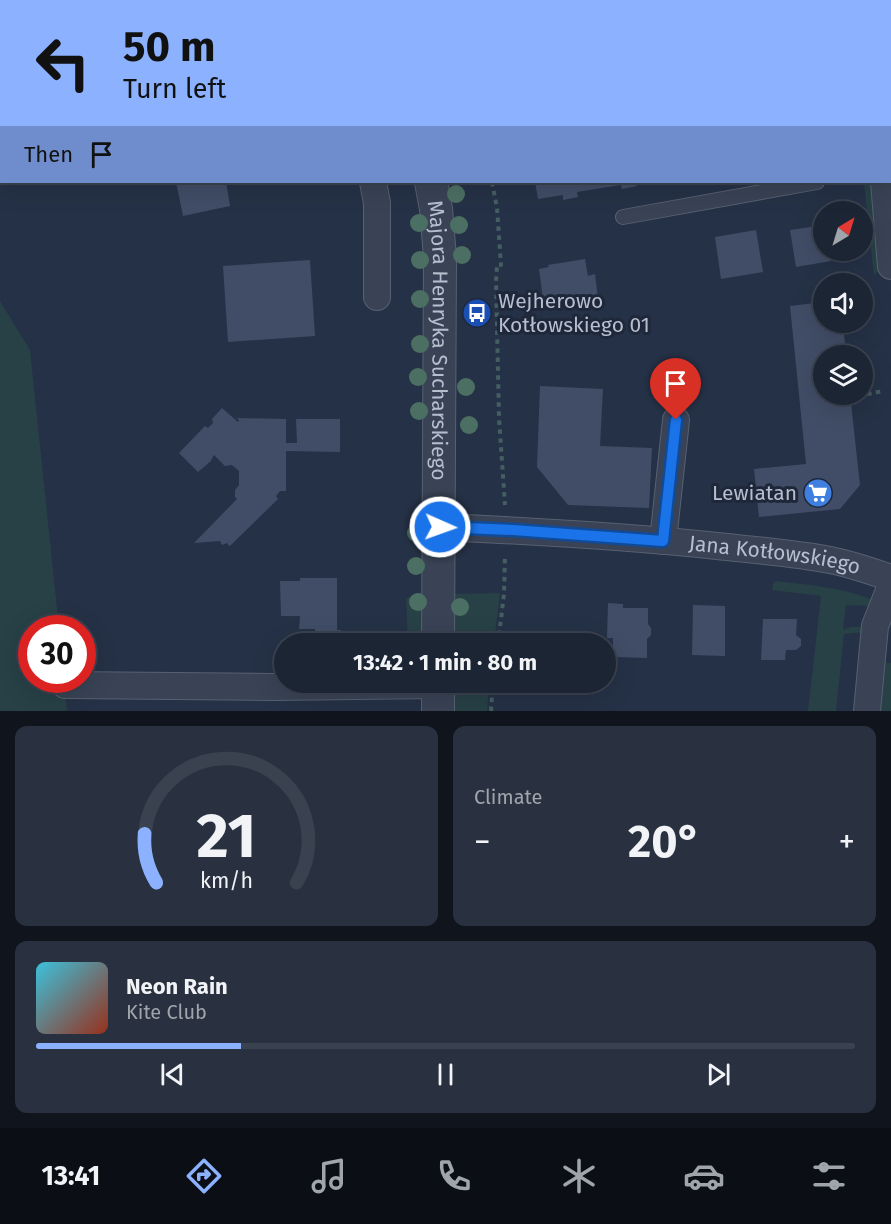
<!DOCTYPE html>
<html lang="en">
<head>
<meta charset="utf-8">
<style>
  body { margin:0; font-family:"Fira Sans",sans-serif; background:#293140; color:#f1f3f6; height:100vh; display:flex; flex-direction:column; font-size:22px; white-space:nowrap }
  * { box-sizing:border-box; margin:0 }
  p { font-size:20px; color:#a0a5ac }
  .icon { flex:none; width:33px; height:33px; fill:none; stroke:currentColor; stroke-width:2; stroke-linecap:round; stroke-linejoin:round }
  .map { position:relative; height:711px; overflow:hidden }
  .sheet { display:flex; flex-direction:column; gap:15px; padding:15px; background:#0f141d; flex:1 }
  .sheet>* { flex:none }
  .hud { position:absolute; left:0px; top:0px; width:891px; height:183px; box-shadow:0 6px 24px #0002,0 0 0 2px #3a424f; background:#8bb1ff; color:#111; overflow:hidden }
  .needle { width:39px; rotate:38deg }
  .tools { position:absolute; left:813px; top:201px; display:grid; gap:12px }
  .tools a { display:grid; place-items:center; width:60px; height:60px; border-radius:50%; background:#1c2534; box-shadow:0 6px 24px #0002,0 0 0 2px #3a424f; font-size:30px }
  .speed { position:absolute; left:18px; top:615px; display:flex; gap:12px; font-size:30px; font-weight:700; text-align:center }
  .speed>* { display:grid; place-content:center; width:78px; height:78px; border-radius:50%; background:#1c2534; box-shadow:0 6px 24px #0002,0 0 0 2px #3a424f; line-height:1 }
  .speed .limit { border:9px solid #d22; background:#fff; color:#111 }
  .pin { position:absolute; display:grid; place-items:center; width:51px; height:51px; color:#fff; margin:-62px -26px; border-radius:50% 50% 50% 0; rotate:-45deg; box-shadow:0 0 6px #0007 }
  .pin .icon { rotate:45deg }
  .me { position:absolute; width:66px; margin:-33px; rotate:92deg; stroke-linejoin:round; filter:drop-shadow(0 0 4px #0008) }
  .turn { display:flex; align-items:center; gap:21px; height:126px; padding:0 24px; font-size:27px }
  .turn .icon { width:78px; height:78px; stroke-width:2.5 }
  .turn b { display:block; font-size:42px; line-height:51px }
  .then { display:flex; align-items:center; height:57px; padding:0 24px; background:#0003; gap:12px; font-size:22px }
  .big { font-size:45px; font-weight:700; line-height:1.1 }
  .sheet .widget { flex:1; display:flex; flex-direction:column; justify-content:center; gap:9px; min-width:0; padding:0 21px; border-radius:12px; background:#293140 }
  .sheet .dial { align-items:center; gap:0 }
  .dial svg { height:156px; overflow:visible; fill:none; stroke:#3a424f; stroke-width:7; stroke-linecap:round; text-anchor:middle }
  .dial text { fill:#f1f3f6; stroke:none }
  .song { display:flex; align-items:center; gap:18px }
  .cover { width:72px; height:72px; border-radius:9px; background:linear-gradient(135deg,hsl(190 70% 55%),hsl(10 70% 35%)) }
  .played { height:6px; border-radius:3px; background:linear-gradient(90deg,#8bb1ff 25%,#3a424f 25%) }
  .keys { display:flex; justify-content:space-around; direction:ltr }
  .heat { display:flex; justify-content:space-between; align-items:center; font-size:33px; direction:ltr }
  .sheet .tiles { flex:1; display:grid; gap:15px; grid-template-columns:1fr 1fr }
  .widget:last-child { grid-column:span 2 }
  .trip { position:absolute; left:274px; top:633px; width:342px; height:60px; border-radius:30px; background:#1c2534; box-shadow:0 6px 24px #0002,0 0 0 2px #3a424f; font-weight:700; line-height:60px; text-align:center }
  .tab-bar { display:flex; height:96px; justify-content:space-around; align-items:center; background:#0b0f15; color:#a0a5ac }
  .tab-bar .icon { width:42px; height:42px }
  .tab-bar .selected { color:#8bb1ff }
  .tab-bar b { font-size:27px; color:#f1f3f6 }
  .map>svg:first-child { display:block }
  .green { fill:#274146 }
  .building { fill:#414d66 }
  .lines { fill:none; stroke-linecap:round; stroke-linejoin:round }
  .service-casing { stroke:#586172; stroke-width:16 }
  .minor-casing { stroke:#586172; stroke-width:28 }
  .tertiary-casing { stroke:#586172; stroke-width:34 }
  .path { stroke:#455e62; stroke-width:4; stroke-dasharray:4.5 4.5; stroke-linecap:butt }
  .service { stroke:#394355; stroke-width:14 }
  .minor { stroke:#394355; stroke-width:26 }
  .tertiary { stroke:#394355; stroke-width:32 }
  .tree { fill:#4c6f63 }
  .route-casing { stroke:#114b97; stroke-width:15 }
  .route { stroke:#1a73e8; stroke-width:10 }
  .labels { text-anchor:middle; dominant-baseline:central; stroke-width:6; stroke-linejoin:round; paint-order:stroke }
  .poi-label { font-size:21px; fill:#b7bfce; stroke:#1e283a; text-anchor:start }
  .street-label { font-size:21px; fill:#b7bfce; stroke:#1e283a }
</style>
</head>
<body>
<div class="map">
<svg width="891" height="711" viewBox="0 0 891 711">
  <rect width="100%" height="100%" fill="#253146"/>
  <g class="green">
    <polygon points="868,182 873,187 879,270 874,276 864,183"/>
    <polygon points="0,301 30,350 59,628 32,628 32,680 64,680 67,711 0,711"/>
    <path d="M 776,581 C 808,585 842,587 873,600 L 869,606 L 846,605 L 843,630 L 851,627 L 863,627 L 866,632 L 844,634 L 836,711 L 808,711 L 821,596 L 772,590 L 773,584 Z"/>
    <polygon points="415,593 422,593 424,643 408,643 406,599"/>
    <polygon points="500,593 494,643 452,644 452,594"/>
    <polygon points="883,662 891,663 891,711 878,711"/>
    <polygon points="452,683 489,683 487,711 452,711"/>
  </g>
  <g class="building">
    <polygon points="176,182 226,182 230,206 183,216"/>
    <polygon points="535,182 636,182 637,186 622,189 621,185 577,192 578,197 563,200 563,195 538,199"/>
    <polygon points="824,225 824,250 829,250 831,261 796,267 790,230"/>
    <polygon points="756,230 763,272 721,279 715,237"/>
    <polygon points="585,259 588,276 595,274 598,299 555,305 554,297 543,299 539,269 549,267 548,265"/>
    <polygon points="310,260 315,336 228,342 223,266"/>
    <polygon points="824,302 824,322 843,322 846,356 824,356 824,394 850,394 860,485 840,509 759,517 754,469 806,464 790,306"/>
    <polygon points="540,386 603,389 600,446 652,448 649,508 568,505 537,467"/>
    <polygon points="222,408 238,422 239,420 237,418 286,419 286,443 297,443 296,419 340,419 340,452 286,451 286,491 280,491 276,496 278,499 231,545 229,546 227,543 222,545 220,541 194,543 237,499 235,497 235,490 239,485 239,471 232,465 225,466 214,455 211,460 212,460 198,472 179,453 205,426 208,428 213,423 212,419"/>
    <polygon points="300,578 337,578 337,630 341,630 341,644 315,644 315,629 299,629 300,616 281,616 280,581 300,581"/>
    <polygon points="608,603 623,604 623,608 648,608 648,624 651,628 651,635 647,639 647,658 613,657 613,638 607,638"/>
    <polygon points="693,605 725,606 725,656 692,655"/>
    <polygon points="763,619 797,619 796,635 801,639 801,646 796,650 786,650 785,660 761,660"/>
  </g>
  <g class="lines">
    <g class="service-casing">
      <g id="service">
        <polyline points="714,2 721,0"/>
        <polyline points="623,217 817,182"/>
      </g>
    </g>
    <g class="minor-casing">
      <g id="minor">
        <polyline points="338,0 338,2"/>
        <polyline points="867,0 867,2"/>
        <polyline points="373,182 377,203 377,297"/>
        <polyline points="884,182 891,266"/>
        <path id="s1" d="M 440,527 C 532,531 625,536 717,546 C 754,550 793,553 830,560 C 851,564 871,571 891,578"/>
        <polyline points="663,541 676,420"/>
        <polyline points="65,685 276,687 438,685"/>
        <polyline points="867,711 875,626 891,585"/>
      </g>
    </g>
    <g class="tertiary-casing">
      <g id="tertiary">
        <polyline points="396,0 397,2"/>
        <path id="s2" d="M 431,182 L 436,209 L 440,257 L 438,644"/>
        <polyline points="438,711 438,682"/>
      </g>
    </g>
    <g class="path">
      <polyline points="455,0 456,2"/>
      <polyline points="492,182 497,208 501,265 497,265 496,281 499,418 505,505"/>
      <polyline points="867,394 884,391"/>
      <polyline points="498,644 504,594 505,555"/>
      <polyline points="491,711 493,682"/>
    </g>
    <use href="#service" class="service"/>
    <use href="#minor" class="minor"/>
    <use href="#tertiary" class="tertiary"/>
  </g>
  <g class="tree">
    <circle cx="456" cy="194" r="9"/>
    <circle cx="419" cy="223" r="9"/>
    <circle cx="459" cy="225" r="9"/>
    <circle cx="462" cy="255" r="9"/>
    <circle cx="420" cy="260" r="9"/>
    <circle cx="420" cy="299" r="9"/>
    <circle cx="420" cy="344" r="9"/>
    <circle cx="418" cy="377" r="9"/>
    <circle cx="466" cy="387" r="9"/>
    <circle cx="419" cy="411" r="9"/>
    <circle cx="469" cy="425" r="9"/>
    <circle cx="416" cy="533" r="9"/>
    <circle cx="416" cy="566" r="9"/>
    <circle cx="418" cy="602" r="9"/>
    <circle cx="460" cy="607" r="9"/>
  </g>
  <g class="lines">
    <g class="route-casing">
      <polyline id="route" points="440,527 513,530 663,541 676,420"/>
    </g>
    <use href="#route" class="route"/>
  </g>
  <defs>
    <g id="bus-disc" transform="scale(1.5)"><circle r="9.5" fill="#1a4fb4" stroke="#1e283a"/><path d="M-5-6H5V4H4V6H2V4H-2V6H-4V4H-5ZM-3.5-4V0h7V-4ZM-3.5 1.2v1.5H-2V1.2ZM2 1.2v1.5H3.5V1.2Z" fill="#fff"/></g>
    <g id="supermarket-disc" transform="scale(1.5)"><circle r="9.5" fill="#3f7fe0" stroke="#1e283a"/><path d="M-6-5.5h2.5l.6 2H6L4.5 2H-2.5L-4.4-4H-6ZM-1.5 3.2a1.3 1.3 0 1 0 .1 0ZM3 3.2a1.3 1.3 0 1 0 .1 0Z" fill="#fff"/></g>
  </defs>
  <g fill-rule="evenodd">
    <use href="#bus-disc" x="477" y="313"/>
    <use href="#supermarket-disc" x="818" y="493"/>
  </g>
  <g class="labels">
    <g class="poi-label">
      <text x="498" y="301">Wejherowo<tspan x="498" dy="24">Kotłowskiego 01</tspan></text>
      <text x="797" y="493" text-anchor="end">Lewiatan</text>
    </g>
    <g class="street-label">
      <text stroke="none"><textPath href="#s2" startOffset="159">Majora Henryka Sucharskiego</textPath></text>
      <text stroke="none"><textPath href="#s1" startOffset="336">Jana Kotłowskiego</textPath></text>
    </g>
  </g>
</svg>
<div class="tools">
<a><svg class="needle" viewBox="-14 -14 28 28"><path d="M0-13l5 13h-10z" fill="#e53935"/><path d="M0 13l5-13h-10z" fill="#a0a5ac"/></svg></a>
<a><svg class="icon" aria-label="sound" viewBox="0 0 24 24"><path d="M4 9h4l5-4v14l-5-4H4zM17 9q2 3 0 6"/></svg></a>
<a><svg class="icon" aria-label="layers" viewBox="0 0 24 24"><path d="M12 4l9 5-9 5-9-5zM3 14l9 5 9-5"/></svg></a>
</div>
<div class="speed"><div class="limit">30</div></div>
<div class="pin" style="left:676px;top:420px;background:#d93025"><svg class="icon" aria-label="arrive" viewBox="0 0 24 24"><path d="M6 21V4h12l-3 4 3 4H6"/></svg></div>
<svg class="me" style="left:440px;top:527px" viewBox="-20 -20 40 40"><circle r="17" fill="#1a73e8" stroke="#fff" stroke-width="3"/><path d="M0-11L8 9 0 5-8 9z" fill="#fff"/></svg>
<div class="trip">13:42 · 1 min · 80 m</div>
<div class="hud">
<div class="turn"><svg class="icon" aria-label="left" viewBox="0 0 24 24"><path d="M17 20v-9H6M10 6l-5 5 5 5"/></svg><div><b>50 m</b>Turn left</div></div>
<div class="then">Then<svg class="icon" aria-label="arrive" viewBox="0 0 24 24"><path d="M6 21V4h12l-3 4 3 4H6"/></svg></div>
</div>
</div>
<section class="sheet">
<div class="tiles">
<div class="widget dial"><svg viewBox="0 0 100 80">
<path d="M14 69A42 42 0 1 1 86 69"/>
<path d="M14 69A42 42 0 0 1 8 44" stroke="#8bb1ff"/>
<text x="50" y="56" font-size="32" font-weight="700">21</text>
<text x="50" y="72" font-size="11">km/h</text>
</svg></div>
<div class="widget"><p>Climate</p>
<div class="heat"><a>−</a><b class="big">20°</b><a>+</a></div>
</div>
<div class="widget">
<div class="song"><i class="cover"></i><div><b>Neon Rain</b><p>Kite Club</p></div></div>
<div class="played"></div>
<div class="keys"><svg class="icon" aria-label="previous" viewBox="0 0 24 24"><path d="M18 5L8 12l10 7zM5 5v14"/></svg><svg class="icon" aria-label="pause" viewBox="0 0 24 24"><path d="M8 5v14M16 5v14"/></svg><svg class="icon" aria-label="next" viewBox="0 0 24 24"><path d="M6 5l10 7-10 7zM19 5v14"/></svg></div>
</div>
</div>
</section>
<nav class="tab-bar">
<b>13:41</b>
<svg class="icon selected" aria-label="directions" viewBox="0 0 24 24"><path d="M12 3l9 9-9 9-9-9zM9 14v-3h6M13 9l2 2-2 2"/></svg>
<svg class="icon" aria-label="music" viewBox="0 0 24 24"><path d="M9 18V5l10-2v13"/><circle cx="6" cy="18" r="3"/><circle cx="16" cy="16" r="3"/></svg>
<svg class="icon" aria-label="phone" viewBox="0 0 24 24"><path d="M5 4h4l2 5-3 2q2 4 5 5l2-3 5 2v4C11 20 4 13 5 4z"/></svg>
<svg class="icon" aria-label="climate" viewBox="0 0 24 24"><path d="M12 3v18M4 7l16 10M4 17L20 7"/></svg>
<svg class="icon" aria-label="car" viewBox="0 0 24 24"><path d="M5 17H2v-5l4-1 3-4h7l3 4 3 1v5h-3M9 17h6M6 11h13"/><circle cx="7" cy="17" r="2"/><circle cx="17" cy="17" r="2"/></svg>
<svg class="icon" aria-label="filters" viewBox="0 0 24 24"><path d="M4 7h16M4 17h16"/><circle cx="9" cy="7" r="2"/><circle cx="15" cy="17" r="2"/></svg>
</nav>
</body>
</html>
